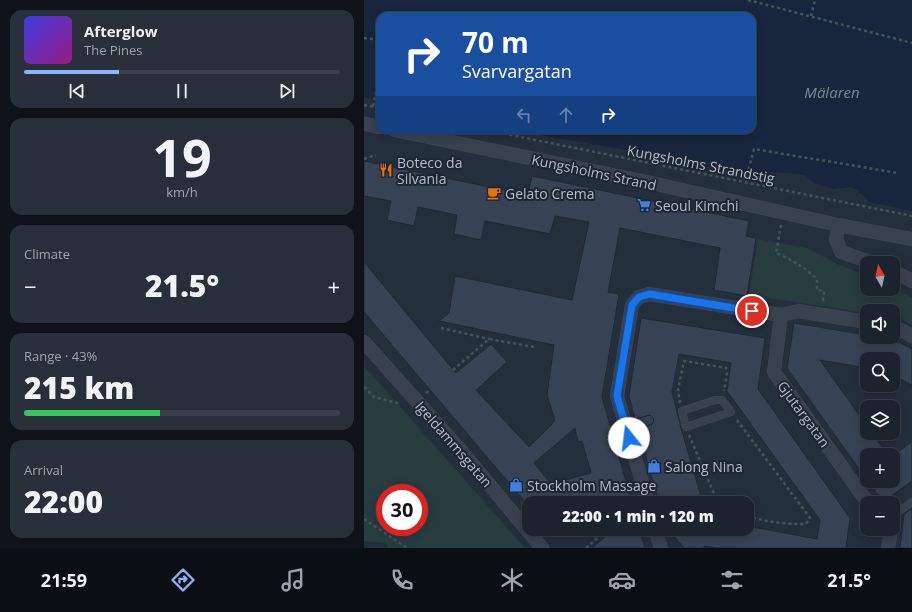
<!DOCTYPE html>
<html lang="en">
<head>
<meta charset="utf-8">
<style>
  body { margin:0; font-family:"Open Sans",sans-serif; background:#282f3a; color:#f1f3f6; height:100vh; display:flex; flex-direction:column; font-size:15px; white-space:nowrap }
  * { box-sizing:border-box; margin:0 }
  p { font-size:13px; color:#a0a4aa }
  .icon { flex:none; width:22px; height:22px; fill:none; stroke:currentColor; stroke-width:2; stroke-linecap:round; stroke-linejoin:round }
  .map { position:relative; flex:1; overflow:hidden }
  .sheet { display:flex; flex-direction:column; gap:10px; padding:10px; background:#0f1319; width:364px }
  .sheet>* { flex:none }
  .banner { position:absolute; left:12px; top:12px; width:380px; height:122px; border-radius:12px; box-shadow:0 2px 10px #0003,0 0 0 1px #39404a; background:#1a4fa0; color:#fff; overflow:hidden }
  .needle { width:26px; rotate:351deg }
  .buttons { position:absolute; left:496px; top:256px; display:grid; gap:8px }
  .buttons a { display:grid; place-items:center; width:40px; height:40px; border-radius:8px; background:#1b232e; box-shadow:0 2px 10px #0003,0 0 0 1px #39404a; font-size:20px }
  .speed { position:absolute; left:12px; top:484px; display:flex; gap:8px; font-size:20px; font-weight:700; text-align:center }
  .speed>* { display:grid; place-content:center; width:52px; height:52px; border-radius:50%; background:#1b232e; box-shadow:0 2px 10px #0003,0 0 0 1px #39404a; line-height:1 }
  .speed .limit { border:6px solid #d22; background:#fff; color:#111 }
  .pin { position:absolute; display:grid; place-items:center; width:34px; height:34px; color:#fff; margin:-17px; border:2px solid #fff; border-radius:50%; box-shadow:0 1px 4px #0007 }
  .me { position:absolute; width:44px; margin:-22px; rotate:344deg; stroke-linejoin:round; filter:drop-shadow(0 0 3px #0008) }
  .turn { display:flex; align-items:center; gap:14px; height:84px; padding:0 20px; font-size:18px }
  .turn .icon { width:52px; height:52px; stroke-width:2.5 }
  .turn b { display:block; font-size:28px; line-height:34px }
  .lanes { display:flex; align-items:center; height:38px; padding:0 20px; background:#0003; justify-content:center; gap:20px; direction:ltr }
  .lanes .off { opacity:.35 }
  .big { font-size:30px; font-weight:800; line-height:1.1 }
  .sheet .card { flex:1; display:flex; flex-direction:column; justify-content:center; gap:6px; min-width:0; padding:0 14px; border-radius:12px; background:#282f3a }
  .sheet .dial { align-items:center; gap:0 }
  .dial b { font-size:52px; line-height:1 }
  .song { display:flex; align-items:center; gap:12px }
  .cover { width:48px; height:48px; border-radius:6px; background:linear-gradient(135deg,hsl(240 70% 55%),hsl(310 70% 35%)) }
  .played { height:4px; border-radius:2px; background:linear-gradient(90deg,#8ab4f8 30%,#39404a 30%) }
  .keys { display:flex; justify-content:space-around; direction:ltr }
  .heat { display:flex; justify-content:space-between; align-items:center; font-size:22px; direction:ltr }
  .charge { height:6px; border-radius:3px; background:linear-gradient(90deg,#34c759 43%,#39404a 0) }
  .trip { position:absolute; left:158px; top:496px; width:232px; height:40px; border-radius:12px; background:#1b232e; box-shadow:0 2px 10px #0003,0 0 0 1px #39404a; font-weight:800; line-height:40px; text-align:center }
  .menu { display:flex; height:64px; justify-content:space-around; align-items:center; background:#0b0e12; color:#a0a4aa }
  .menu .icon { width:28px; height:28px }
  .menu .selected { color:#8ab4f8 }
  .menu b { font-size:18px; color:#f1f3f6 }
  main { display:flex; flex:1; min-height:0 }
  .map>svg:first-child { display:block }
  .green { fill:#263c3f; fill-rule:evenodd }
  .water { fill:#17263c }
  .building { fill:#364354; stroke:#1f2835; fill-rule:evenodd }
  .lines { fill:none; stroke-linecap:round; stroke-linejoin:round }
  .service-casing { stroke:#414a57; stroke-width:8 }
  .minor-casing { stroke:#414a57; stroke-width:14 }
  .path { stroke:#3f5557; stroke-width:2.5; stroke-dasharray:3 3; stroke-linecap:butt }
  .service { stroke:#38414e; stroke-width:7 }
  .minor { stroke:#38414e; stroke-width:13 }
  .route-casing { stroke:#114b97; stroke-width:10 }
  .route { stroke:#1a73e8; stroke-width:7 }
  .labels { text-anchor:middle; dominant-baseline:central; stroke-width:4; stroke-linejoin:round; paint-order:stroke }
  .poi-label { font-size:14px; fill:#b4bcc9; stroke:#1d2633; text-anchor:start }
  .street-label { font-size:14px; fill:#b4bcc9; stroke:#1d2633 }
  .water-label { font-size:15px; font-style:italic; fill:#6d86a8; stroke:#1d2633 }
</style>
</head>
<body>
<main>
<section class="sheet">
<div class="card">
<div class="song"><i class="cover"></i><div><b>Afterglow</b><p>The Pines</p></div></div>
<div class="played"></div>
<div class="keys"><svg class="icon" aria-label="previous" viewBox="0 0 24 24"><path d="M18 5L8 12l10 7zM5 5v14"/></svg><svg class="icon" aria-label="pause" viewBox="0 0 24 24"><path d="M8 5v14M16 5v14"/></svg><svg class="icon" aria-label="next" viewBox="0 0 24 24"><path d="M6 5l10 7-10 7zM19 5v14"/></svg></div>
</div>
<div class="card dial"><b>19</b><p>km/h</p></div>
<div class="card"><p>Climate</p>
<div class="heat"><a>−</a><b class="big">21.5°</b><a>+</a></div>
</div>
<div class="card"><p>Range · 43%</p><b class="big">215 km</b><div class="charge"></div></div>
<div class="card"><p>Arrival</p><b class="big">22:00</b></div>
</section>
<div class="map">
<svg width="548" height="548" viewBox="0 0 548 548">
  <rect width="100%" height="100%" fill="#242f3e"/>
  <g class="green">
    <polygon points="394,239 443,248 473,264 503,276 503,289 529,288 548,298 548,325 535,318 529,317 529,311 503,311 503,313 385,295"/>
    <path d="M 0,366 L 161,548 L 24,548 L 22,543 L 0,541 ZM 21,493 L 55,493 L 55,527 L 21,527 Z"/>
  </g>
  <polygon class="water" points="0,0 548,0 548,211 505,202 498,194 487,187 469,189 450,183 441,175 399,171 387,176 383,175 282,155 281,151 271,147 266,151 148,130 388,130 388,16 16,16 16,100 0,97"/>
  <g class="building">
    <path d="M 0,161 L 164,195 L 168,176 L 385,221 L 382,236 L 392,238 L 383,296 L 350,290 L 356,248 L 256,228 L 244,292 L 255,294 L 238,397 L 268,503 L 162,503 L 0,312 L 0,262 L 92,373 L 127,344 L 143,362 L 112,390 L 165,447 L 191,421 L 183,395 L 190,345 L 75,321 L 85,313 L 91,276 L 208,300 L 225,222 L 191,216 L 186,234 L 121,221 L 117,240 L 90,234 L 93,215 L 54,207 L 50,226 L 23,220 L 27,201 L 0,196 ZM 211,428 L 214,442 L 218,441 L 227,473 L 187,484 L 170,463 Z"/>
    <polygon points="277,318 401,338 394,389 486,518 482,548 352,548 340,546 340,548 320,548 304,529 383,529 383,526 453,539 456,520 363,391 367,363 315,354 308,392 317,428 339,503 295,503 274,429 287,425 289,423 290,419 286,415 271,419 265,396"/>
    <polygon points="430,323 503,335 503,337 516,337 529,339 548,349 548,385 529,375 529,359 503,359 503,368 456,360 503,426 503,433 508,433 524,455 503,455 503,480 423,368"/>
    <polygon points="548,442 548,481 519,502 504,481 529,481 529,455"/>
    <polygon points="547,509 548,509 548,548 536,548 540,514"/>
    <polygon points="250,529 275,529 281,548 228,548"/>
  </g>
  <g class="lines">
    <g class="service-casing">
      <g id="service">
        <polygon points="351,400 358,400 367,412 322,427 318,411"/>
        <polyline points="261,425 269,425 285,420"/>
        <polyline points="529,516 548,502"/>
      </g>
    </g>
    <g class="minor-casing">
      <g id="minor">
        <polyline points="0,124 16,127"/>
        <polyline points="30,130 292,184 474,225 548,239"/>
        <polyline points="474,225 472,239 477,252 509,263"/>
        <polyline points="529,271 548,281"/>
        <polyline points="417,315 410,372 504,503"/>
        <polyline points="529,326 548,336"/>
        <polyline points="0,342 99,453 178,548"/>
        <polyline points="284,503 253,396 268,305 275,297 285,294 417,315 434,311 503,322"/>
        <polyline points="291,529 297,548"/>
        <polyline points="522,529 526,537 524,548"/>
      </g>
    </g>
    <g class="path">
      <polyline points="384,0 548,43"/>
      <polyline points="447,16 451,0"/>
      <polyline points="0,38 16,40"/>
      <polyline points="0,105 16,108"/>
      <polyline points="9,106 16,74"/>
      <polyline points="122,130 548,216"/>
      <polyline points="0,159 12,155"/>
      <polyline points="383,175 390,149 534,173"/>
      <path d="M 417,225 L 412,253 C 428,260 440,267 453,279 L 453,290 L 460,291 L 459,300 L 457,300"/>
      <polyline points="77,328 125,339"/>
      <polyline points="89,370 125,339 170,347"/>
      <polyline points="0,387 10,397 37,404"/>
      <polyline points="62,393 66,390"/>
      <polyline points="316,403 314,390 320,361 362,368 363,373 360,391"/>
      <path d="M 373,420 L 446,518 L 442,524 C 421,524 403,522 383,516"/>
      <polyline points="325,435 354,503"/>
      <polyline points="0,519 43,548"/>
      <polyline points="222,548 238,534 236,529"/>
    </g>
    <use href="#service" class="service"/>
    <use href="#minor" class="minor"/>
  </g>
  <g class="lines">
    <g class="route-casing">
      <polyline id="route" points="265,438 253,396 268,305 275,297 285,294 388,311"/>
    </g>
    <use href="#route" class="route"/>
  </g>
  <defs>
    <g id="restaurant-bare" transform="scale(1.08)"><path d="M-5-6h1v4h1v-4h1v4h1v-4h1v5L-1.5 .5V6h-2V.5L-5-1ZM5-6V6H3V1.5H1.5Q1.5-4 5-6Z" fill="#e8710a" stroke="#1d2633" stroke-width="2.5" paint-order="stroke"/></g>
    <g id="cafe-bare" transform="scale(1.08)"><path d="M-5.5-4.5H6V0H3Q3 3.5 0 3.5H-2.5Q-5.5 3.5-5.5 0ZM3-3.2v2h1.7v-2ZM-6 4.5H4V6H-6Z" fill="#e8710a" stroke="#1d2633" stroke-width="2.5" paint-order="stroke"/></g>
    <g id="supermarket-bare" transform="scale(1.08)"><path d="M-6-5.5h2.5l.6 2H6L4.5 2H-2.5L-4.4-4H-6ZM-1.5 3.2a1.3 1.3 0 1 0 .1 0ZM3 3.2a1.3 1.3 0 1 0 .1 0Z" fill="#3f7fe0" stroke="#1d2633" stroke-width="2.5" paint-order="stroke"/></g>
    <g id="shop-bare" transform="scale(1.08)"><path d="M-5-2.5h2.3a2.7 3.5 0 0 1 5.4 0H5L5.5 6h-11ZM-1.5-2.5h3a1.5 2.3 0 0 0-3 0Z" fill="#3f7fe0" stroke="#1d2633" stroke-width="2.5" paint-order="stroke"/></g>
  </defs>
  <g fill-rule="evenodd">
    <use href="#restaurant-bare" x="22" y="170"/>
    <use href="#cafe-bare" x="130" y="193"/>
    <use href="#supermarket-bare" x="280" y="205"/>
    <use href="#shop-bare" x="290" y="466"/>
    <use href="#shop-bare" x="152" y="485"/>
  </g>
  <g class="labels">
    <g class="poi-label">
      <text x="33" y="162">Boteco da<tspan x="33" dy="16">Silvania</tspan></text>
      <text x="141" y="193">Gelato Crema</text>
      <text x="291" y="205">Seoul Kimchi</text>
      <text x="301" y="466">Salong Nina</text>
      <text x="163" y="485">Stockholm Massage</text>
    </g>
    <g class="street-label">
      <text transform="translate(337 164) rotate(11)">Kungsholms Strandstig</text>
      <text transform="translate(230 172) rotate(12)">Kungsholms Strand</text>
      <text transform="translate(440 414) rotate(54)">Gjutargatan</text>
      <text transform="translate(90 444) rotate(49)">Igeldammsgatan</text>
    </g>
    <g class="water-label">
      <text x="468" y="92">Mälaren</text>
    </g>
  </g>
</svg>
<div class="buttons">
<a><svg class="needle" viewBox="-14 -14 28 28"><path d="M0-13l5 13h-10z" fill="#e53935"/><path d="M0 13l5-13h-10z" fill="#a0a4aa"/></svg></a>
<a><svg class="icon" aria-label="sound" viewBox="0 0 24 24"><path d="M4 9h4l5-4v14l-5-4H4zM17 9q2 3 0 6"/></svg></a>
<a><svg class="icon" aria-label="search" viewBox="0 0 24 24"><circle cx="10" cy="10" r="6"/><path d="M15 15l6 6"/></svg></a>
<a><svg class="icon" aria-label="layers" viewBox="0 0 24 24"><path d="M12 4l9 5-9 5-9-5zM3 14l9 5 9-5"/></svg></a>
<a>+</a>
<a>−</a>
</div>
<div class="speed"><div class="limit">30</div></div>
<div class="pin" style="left:388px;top:311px;background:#d93025"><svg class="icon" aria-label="arrive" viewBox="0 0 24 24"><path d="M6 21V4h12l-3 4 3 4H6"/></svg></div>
<svg class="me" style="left:265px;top:438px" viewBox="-20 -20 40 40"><circle r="19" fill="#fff"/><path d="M0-13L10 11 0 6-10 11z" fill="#1a73e8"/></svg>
<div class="trip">22:00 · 1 min · 120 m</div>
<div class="banner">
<div class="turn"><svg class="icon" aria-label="right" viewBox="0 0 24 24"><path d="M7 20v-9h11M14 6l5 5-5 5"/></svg><div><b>70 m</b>Svarvargatan</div></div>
<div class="lanes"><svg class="icon off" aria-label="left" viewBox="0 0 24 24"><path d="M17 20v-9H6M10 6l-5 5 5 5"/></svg><svg class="icon off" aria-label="ahead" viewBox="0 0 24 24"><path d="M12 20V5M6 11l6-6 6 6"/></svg><svg class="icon" aria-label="right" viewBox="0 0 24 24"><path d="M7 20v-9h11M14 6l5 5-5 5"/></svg></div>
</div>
</div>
</main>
<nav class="menu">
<b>21:59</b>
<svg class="icon selected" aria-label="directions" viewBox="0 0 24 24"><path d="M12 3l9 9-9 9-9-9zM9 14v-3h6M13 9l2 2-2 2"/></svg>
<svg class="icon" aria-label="music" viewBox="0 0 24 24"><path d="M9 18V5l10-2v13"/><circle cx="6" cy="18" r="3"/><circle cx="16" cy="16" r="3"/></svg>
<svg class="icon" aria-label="phone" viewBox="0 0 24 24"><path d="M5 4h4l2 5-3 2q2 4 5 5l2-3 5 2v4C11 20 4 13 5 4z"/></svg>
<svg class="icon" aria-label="climate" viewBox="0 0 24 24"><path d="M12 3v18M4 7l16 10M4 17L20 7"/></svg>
<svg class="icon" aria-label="car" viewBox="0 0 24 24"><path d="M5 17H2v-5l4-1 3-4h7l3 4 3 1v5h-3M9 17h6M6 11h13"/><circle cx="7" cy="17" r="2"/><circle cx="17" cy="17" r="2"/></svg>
<svg class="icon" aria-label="filters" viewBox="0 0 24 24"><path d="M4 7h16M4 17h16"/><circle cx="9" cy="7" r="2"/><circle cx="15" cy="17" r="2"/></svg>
<b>21.5°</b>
</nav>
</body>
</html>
